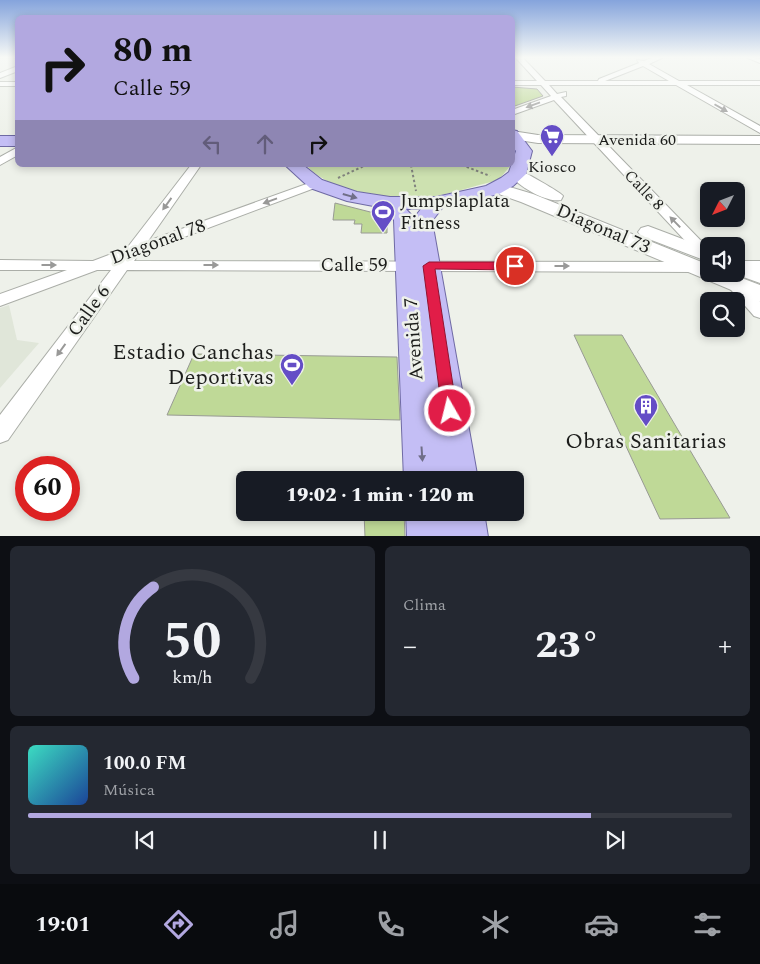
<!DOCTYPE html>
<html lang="es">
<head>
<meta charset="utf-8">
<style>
  body { margin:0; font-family:Spectral,serif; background:#242831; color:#f1f3f6; height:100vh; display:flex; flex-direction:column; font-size:19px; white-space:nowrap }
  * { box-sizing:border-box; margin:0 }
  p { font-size:16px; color:#9ea1a6 }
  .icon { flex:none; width:28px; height:28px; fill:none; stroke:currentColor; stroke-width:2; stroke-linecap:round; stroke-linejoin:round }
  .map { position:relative; height:536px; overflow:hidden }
  .sheet { display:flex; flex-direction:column; gap:10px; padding:10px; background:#0d0f14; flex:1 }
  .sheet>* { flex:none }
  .top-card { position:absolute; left:15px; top:15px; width:500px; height:152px; border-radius:8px; box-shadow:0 2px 8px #0003; background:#b2a8e0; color:#111; overflow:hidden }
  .needle { width:32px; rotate:228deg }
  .tools { position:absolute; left:700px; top:182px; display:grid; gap:10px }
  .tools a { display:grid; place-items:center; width:45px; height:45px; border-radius:8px; background:#171b24; box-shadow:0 2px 8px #0003; font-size:25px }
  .speed { position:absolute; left:15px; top:456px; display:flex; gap:10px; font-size:25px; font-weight:700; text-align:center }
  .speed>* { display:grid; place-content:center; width:65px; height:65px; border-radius:50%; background:#171b24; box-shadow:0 2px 8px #0003; line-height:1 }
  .speed .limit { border:8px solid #d22; background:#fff; color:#111 }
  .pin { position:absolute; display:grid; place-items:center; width:42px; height:42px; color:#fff; margin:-21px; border:2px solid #fff; border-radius:50%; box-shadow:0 1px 5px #0007 }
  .me { position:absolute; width:55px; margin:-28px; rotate:352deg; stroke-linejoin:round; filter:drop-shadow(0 0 4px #0008) }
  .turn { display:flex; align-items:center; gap:18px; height:105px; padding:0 15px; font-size:22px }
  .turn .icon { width:65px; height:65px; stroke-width:2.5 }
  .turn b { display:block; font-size:35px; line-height:42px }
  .lanes { display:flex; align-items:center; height:48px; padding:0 15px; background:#0003; justify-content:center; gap:25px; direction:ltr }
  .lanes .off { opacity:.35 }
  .big { font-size:38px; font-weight:800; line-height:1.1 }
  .sheet .widget { flex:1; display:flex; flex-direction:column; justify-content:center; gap:8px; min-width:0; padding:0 18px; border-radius:8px; background:#242831 }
  .sheet .dial { align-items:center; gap:0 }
  .dial svg { height:130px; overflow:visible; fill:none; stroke:#363941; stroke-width:7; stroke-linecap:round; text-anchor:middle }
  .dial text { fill:#f1f3f6; stroke:none }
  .song { display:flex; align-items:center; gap:15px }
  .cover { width:60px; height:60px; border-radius:8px; background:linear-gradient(135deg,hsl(170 70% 55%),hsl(220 70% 35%)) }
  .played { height:5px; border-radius:2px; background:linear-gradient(90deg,#b2a8e0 80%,#363941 80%) }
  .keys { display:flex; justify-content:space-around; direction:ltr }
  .heat { display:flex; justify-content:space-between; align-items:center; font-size:28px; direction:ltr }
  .sheet .tiles { flex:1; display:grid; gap:10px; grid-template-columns:1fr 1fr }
  .widget:last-child { grid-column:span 2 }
  .trip { position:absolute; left:236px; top:471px; width:288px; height:50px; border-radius:8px; background:#171b24; box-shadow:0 2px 8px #0003; font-weight:800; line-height:50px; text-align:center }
  .dock { display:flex; height:80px; justify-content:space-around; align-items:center; background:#090b0e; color:#9ea1a6 }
  .dock .icon { width:35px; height:35px }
  .dock .selected { color:#b2a8e0 }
  .dock b { font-size:22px; color:#f1f3f6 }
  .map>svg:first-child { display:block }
  .built { fill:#e0e6d9 }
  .green { fill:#cde1b0 }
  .building { fill:#bfd997; stroke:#989a94 }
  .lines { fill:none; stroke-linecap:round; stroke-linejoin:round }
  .minor-casing { stroke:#abaea8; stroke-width:2 }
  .secondary-casing { stroke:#abaea8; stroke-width:2 }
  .primary-casing { stroke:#6f6aa4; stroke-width:2 }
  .path { stroke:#82847f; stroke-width:2; stroke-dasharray:2.5 2.5; stroke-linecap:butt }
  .minor { fill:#fff; fill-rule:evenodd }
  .secondary { fill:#fff; fill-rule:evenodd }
  .primary { fill:#c4bef5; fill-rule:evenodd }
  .oneway { fill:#999998 }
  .oneway2 { fill:#706e88 }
  .route { fill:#e11d48; stroke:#92132f }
  .labels { text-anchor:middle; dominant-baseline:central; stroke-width:5; stroke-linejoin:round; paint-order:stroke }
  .far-street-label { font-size:16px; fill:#1c1d1b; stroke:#eef1ea }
  .far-poi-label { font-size:16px; fill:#1c1d1b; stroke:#eef1ea }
  .poi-label { font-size:19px; fill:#1c1d1b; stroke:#eef1ea; text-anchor:start }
  .street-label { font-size:19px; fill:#1c1d1b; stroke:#eef1ea }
  .near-poi-label { font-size:22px; fill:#1c1d1b; stroke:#eef1ea; text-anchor:end }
</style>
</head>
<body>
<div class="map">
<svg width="760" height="537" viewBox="0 0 760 537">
  <rect width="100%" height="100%" fill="#eef1ea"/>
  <polygon class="built" points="9,305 17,340 39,343 0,388 0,308"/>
  <path class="green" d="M 306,165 L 511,165 L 501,177 L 495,181 C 474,186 453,193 431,197 C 394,203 332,194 306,165 Z"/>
  <g class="building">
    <polygon points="512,87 537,89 543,96 512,107"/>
    <polygon points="335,203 382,215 387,218 387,233 361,233 362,224 354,224 355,220 333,220"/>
    <polygon points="574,335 622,335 730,518 660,519"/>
    <polygon points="194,354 397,357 400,420 167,415"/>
    <polygon points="364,512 404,512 405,537 365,537"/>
  </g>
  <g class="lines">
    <g class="minor-casing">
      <g id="minor">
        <path d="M 515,57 L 522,57 L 545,81 L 598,81 L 599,79 L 639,63 L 637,60 L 644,61 L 654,57 L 664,57 L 649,64 L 679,81 L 760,81 L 760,85 L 687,85 L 760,126 L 760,133 L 676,85 L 549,85 L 557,94 L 566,92 L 566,96 L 561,97 L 709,249 L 709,262 L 704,261 L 554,100 L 512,115 L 512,110 L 551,96 L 541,85 L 512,85 L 512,81 L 537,81 ZM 643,66 L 669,81 L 605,81 Z"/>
        <polygon points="747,57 760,59 760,63 748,58"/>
        <polygon points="18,66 18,71 0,78 0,73"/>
        <rect x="0" y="82" width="18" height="4"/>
        <polygon points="18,147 18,155 0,165 0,157"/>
        <polygon points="191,165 201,165 148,241 312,182 316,181 322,184 320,186 139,254 134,261 696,262 701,264 703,267 701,270 696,272 127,270 8,440 0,443 0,415 111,270 97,270 0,306 0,294 67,270 0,270 0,260 93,261 127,248"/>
        <rect x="736" y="261" width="24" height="10"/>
        <polygon points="717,274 733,274 760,302 760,318 754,316"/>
      </g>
    </g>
    <g class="secondary-casing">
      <g id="secondary">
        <polygon points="512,131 538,135 760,136 760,144 538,143 512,139"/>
        <path d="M 517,169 C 521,170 562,193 563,196 L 561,200 C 546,203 518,186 509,174 L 511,171 Z"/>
        <polygon points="496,183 533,194 709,265 709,274 731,274 760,285 760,302 521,202 490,191 488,188 490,185"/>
        <polygon points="648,226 709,249 709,262 641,236 638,232 641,228"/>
        <polygon points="736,259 760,268 760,283 735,274"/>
      </g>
    </g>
    <g class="primary-casing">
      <g id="primary">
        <path d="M 512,130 L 517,131 L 532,151 L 526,174 L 513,186 L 499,194 L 443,207 L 432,221 L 478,480 L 404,480 L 394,220 L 384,208 L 347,201 L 310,188 L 285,165 L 303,165 L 322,180 L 357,192 L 390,197 L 436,197 L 486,186 L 501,178 L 509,172 L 516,151 L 512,146 ZM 406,209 L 421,209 L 414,218 Z"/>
        <rect x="0" y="136" width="18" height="10"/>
        <polygon points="406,512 484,512 488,537 407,537"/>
      </g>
    </g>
    <g class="path">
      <polyline points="411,165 416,191"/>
      <polyline points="462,165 490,176"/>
      <polyline points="338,178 366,165"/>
    </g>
    <use href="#minor" class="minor"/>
    <use href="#secondary" class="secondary"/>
    <use href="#primary" class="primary"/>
  </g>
  <defs><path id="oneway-solid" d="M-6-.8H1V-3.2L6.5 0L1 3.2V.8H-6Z" transform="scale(1.25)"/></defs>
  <g class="oneway">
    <use href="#oneway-solid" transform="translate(533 105) rotate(160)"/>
    <use href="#oneway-solid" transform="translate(721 108) rotate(30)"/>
    <use href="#oneway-solid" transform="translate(270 201) rotate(160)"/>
    <use href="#oneway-solid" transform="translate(167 204) rotate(126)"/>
    <use href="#oneway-solid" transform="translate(675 222) rotate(-134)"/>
    <use href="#oneway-solid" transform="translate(49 265)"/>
    <use href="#oneway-solid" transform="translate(211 265)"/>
    <use href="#oneway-solid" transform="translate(562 266)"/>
    <use href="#oneway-solid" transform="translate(61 350) rotate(126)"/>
  </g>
  <g class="oneway2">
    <use href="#oneway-solid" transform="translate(350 196) rotate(16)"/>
    <use href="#oneway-solid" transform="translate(422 454) rotate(86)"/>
  </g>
  <linearGradient id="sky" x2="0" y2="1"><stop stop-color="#85a4dc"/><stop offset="0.43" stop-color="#f7f9f6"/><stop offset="1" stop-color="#f7f9f6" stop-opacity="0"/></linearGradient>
  <rect width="760" height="133" fill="url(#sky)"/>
  <polygon class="route" points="429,262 515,262 521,266 515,270 435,269 457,411 455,416 450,418 444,416 442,411 423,266"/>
  <defs>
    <g id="supermarket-pin" transform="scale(1.25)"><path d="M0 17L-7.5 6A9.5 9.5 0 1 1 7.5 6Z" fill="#644dc6" stroke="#eef1ea"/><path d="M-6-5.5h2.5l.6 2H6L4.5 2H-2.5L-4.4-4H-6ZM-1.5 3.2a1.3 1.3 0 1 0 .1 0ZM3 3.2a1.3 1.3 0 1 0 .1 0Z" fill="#fff"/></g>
    <g id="stadium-pin" transform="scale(1.25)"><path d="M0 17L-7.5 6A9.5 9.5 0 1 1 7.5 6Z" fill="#644dc6" stroke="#eef1ea"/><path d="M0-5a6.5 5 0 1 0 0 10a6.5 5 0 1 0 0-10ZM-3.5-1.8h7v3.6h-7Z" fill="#fff"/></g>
    <g id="building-pin" transform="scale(1.25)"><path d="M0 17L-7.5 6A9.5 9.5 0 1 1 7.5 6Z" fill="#644dc6" stroke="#eef1ea"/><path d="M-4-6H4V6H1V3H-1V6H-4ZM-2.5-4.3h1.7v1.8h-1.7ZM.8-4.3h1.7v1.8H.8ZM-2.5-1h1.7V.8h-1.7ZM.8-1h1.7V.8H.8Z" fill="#fff"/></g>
  </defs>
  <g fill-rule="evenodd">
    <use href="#supermarket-pin" x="552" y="136"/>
    <use href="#stadium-pin" x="383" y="212"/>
    <use href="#stadium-pin" x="292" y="365"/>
    <use href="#building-pin" x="646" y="406"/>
  </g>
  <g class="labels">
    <g class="far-street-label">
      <text x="637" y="140">Avenida 60</text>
      <text transform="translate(644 190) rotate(46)">Calle 8</text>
    </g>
    <g class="far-poi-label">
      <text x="552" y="167">Kiosco</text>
    </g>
    <g class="poi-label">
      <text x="400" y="201">Jumpslaplata<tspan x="400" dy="22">Fitness</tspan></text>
    </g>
    <g class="street-label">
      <text transform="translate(603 229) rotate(23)">Diagonal 73</text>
      <text transform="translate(158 242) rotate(-20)">Diagonal 78</text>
      <text x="354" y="265">Calle 59</text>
      <text transform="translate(89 311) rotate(-54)">Calle 6</text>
      <text transform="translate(414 339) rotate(-94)">Avenida 7</text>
    </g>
    <g class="near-poi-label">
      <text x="274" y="352">Estadio Canchas<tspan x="274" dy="25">Deportivas</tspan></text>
      <text x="646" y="441" text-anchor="middle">Obras Sanitarias</text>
    </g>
  </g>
</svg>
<div class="tools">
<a><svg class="needle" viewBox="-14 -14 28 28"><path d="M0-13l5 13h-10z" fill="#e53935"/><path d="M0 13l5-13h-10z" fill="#9ea1a6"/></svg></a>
<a><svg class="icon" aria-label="sound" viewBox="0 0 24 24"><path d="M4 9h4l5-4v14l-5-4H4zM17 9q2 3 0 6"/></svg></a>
<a><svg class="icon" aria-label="search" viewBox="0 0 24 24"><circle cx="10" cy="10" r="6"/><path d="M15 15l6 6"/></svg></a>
</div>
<div class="speed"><div class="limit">60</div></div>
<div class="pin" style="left:515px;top:266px;background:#d93025"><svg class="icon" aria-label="arrive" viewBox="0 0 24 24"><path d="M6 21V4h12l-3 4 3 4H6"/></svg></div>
<svg class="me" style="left:450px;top:411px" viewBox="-20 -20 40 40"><circle r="17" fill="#e11d48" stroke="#fff" stroke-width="3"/><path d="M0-11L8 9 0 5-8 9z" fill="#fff"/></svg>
<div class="trip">19:02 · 1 min · 120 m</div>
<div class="top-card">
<div class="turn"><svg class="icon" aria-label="right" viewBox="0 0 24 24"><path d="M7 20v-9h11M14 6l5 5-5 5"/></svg><div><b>80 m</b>Calle 59</div></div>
<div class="lanes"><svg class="icon off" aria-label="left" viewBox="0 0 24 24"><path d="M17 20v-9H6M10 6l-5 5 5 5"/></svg><svg class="icon off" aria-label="ahead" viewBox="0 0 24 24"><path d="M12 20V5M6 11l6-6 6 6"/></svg><svg class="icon" aria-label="right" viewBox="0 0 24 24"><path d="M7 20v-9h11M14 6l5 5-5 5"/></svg></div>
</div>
</div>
<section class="sheet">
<div class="tiles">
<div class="widget dial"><svg viewBox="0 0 100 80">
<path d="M14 69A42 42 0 1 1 86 69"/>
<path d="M14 69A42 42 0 0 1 26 13" stroke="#b2a8e0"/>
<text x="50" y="56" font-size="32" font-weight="700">50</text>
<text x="50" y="72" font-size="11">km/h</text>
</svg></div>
<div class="widget"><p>Clima</p>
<div class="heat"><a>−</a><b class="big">23°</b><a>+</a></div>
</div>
<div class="widget">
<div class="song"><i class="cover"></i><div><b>100.0 FM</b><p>Música</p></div></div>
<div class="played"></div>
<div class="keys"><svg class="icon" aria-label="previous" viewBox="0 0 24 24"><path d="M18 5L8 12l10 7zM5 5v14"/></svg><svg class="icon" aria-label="pause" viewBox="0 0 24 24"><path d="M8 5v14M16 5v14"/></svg><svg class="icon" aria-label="next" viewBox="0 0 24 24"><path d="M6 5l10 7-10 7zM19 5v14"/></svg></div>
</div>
</div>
</section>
<nav class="dock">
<b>19:01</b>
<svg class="icon selected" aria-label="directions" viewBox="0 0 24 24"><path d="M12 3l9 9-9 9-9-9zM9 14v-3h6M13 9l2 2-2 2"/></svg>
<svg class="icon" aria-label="music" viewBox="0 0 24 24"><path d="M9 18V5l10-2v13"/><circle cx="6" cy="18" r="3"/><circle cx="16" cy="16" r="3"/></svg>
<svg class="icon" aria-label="phone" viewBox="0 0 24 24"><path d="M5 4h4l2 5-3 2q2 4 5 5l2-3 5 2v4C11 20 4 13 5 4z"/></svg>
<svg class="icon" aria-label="climate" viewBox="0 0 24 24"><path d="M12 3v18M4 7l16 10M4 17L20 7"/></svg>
<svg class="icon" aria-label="car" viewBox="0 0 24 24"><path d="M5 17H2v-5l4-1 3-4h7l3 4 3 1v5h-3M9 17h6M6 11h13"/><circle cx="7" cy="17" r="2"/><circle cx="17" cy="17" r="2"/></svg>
<svg class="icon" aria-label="filters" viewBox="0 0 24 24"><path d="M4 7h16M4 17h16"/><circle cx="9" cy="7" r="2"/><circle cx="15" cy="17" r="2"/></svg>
</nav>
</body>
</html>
